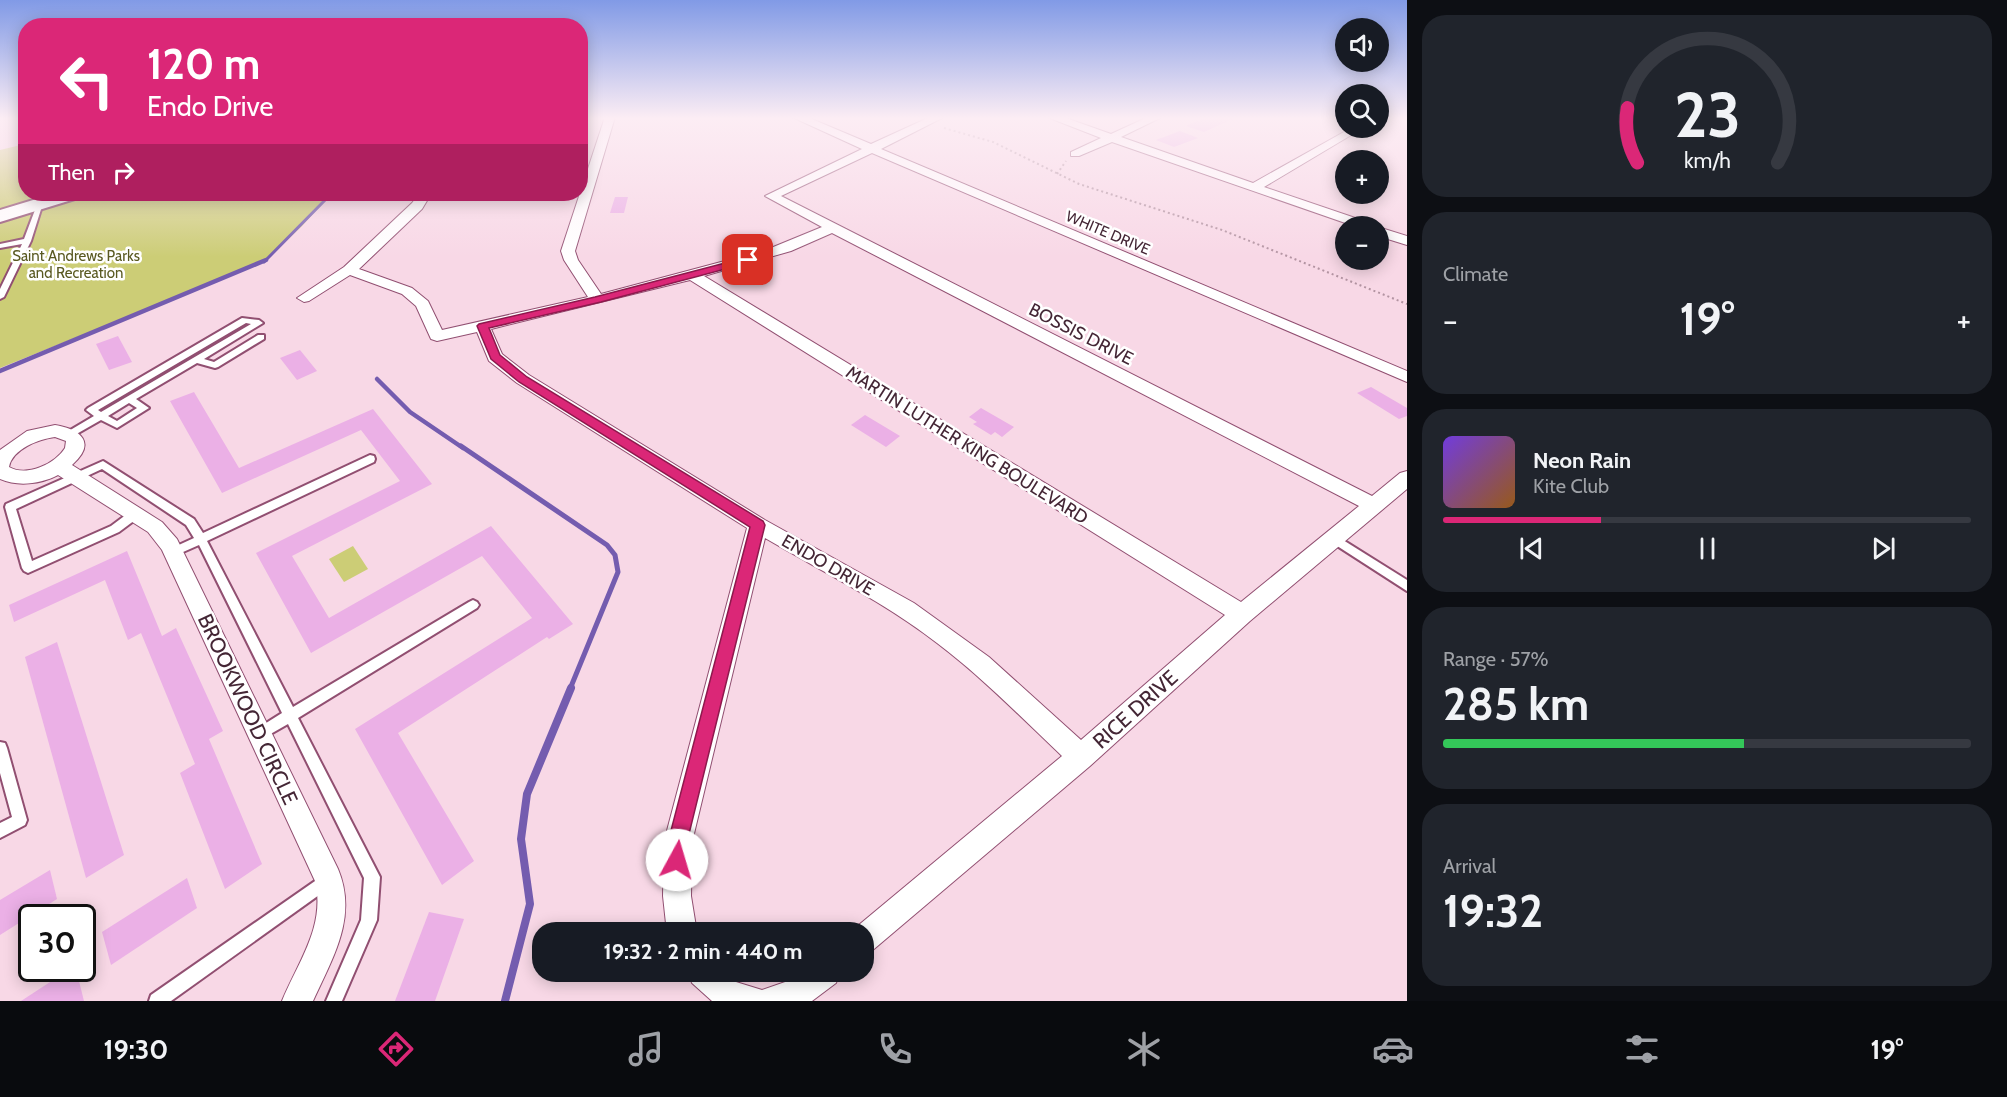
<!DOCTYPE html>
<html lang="en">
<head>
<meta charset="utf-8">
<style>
  body { margin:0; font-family:Cabin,sans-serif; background:#20242c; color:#f1f3f6; height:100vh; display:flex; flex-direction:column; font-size:22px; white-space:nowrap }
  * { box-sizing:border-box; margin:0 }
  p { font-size:20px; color:#9ea1a6 }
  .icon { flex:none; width:33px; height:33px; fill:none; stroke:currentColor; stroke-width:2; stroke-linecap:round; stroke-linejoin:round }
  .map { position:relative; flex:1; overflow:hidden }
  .side { display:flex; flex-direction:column; gap:15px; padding:15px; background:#0d0f14; width:600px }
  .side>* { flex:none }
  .guide { position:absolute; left:18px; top:18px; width:570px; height:183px; border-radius:24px; box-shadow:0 3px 15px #0003; background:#db2777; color:#fff; overflow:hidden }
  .controls { position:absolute; left:1335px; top:18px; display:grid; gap:12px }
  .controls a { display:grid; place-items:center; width:54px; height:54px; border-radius:50%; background:#171b24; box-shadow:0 3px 15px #0003; font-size:30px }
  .speed { position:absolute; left:18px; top:904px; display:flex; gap:12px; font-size:30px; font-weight:700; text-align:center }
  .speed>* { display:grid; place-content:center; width:78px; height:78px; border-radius:50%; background:#171b24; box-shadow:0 3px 15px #0003; line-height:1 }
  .speed .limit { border:3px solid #111; border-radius:9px; background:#fff; color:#111 }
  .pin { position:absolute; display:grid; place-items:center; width:51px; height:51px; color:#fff; margin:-26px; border-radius:12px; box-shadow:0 3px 9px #0006 }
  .me { position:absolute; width:66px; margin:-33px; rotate:6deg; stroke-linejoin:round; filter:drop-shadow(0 0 4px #0008) }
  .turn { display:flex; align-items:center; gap:21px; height:126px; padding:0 30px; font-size:27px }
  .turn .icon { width:78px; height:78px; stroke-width:2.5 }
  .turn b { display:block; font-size:42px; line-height:51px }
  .then { display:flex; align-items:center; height:57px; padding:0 30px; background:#0003; gap:12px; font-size:22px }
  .big { font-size:45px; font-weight:700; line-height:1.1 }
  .side .widget { flex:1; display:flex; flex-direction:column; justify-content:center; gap:9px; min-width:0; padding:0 21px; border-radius:24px; background:#20242c }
  .side .dial { align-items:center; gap:0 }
  .dial svg { height:156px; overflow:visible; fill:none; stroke:#363941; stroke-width:7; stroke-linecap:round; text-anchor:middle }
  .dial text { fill:#f1f3f6; stroke:none }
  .song { display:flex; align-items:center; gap:18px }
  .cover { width:72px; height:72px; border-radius:9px; background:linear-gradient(135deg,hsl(260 70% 55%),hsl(30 70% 35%)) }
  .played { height:6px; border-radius:3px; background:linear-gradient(90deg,#db2777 30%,#363941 30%) }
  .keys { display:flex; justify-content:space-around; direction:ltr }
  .heat { display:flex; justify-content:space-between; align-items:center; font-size:33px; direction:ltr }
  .charge { height:9px; border-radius:4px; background:linear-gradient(90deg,#34c759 57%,#363941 0) }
  .trip { position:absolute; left:532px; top:922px; width:342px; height:60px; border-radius:24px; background:#171b24; box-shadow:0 3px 15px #0003; font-weight:700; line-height:60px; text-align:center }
  .menu { display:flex; height:96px; justify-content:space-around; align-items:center; background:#090b0e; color:#9ea1a6 }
  .menu .icon { width:42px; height:42px }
  .menu .on { color:#db2777 }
  .menu b { font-size:27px; color:#f1f3f6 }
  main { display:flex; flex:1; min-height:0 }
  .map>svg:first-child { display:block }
  .green { fill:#cccd76 }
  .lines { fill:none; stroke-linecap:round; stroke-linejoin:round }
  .stream-far3 { stroke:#745caf; stroke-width:3 }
  .stream-far2 { stroke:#745caf; stroke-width:4.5 }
  .stream-far1 { stroke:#745caf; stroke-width:5 }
  .stream { stroke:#745caf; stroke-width:8 }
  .building { fill:#ebb0e6 }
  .lane-casing { stroke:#914f71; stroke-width:4 }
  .street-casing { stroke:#914f71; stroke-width:2 }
  .secondary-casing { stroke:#914f71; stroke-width:4 }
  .path { stroke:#b394a2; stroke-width:2; stroke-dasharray:2 3; stroke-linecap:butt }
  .lane { fill:#fff; fill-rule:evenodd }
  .street { fill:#fff; fill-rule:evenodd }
  .secondary { fill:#fff; fill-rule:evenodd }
  .route { fill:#db2777; stroke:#8e194d; stroke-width:1.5 }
  .labels { text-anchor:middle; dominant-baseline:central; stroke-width:5; stroke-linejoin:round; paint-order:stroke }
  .far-street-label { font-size:15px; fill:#442635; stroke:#fff }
  .far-park-label { font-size:15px; fill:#595921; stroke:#fff }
  .street-label { font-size:18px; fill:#442635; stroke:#fff }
  .near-street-label { font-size:21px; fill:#442635; stroke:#fff }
</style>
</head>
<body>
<main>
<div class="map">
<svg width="1407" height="1001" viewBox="0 0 1407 1001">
  <rect width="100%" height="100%" fill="#f8d8e6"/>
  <g class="green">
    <polygon points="25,144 26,194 331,194 302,226 264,262 0,368 0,150"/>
    <polygon points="353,546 368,569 344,582 329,559"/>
  </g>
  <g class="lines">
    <polyline class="stream-far3" points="264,262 331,194"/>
    <g class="stream-far2">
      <polyline points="0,371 266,260"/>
      <polyline points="377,379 410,412 463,448"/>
    </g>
    <polyline class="stream-far1" points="461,446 607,545 615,555 618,572 570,689"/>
    <polyline class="stream" points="505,1001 530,904 521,839 527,794 571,688"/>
  </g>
  <g class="building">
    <polygon points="1206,117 1237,117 1204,132 1186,126"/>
    <polygon points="1180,131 1198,138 1174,147 1156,140"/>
    <polygon points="615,197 628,197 624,213 610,213"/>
    <polygon points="118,336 132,362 109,370 96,344"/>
    <polygon points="300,350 317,371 297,380 280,358"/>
    <polygon points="1371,387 1407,408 1407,416 1399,419 1357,393"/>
    <polygon points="194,392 239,468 373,409 432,484 292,556 329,618 491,526 573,624 549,639 547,637 398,733 474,861 442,885 355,729 532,618 482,556 311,653 256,553 400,481 361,430 222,493 170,401"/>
    <polygon points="981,408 1014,427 1002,437 995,432 991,435 973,424 977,422 969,417"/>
    <polygon points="865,415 900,436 886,447 851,425"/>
    <polygon points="127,551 162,636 176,628 223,731 209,739 262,864 225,889 180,773 195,764 141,633 128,640 105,580 14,622 9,605"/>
    <polygon points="57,642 124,855 86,878 25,657"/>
    <polygon points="50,870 57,899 0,935 0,900"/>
    <polygon points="187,878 197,908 111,965 102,932"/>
    <polygon points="429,912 464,919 435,1001 395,1001"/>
    <polygon points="70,969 76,969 84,1001 21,1001"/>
  </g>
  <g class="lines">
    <g class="lane-casing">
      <g id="lane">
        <polygon points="38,202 43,203 31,241 4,297 0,299 0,289 22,244 0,248 0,244 24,239"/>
        <path d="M 242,318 L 259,320 L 263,323 L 204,359 L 214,362 L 258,335 L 264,335 L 264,339 L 218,367 L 215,368 L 197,363 L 136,399 L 149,408 L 117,428 L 101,420 L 73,436 L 67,436 L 65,434 L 67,432 L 94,416 L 86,410 L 88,408 ZM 246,323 L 251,324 L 101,412 L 98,410 ZM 129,403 L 137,408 L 117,421 L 108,416 Z"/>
        <polygon points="370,455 374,456 375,459 374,462 207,541 293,707 469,602 473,600 477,602 479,605 477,608 298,718 380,877 377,920 342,1001 326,1001 361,920 364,878 288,724 260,740 255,738 253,734 255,730 282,713 199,545 174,556 170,555 168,552 170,549 194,538 186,525 102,469 16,509 32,561 111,526 131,511 139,511 140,514 139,517 119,532 28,573 24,571 22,568 5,507 6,504 103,461 194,519 203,533"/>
        <polygon points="1335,535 1407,580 1407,591 1331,542 1330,539 1331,536"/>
        <polygon points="0,742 5,743 7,748 27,820 25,825 0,838 0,823 12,817 0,773"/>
        <polygon points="328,872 333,875 336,880 333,885 171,1001 149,1001 151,995"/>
      </g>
    </g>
    <g class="street-casing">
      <g id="street">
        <path d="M 605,117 L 615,117 L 575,251 L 578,260 L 601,294 L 766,250 L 822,227 L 765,196 L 862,149 L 792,117 L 807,117 L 871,144 L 930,117 L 944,117 L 881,149 L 1407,371 L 1407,382 L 872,153 L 781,196 L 1372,496 L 1400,473 L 1407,471 L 1407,489 L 1250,621 L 1090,766 L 874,949 L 864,954 L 864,933 L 852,933 L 854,929 L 1062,756 C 1022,718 982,677 937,643 C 884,602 823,572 765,538 L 692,842 L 691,896 L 697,933 L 667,933 L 663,896 L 664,842 L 747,528 L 517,383 L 489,361 L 477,332 L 437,341 L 431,339 L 416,306 L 402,294 L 350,275 L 309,301 L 304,302 L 297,298 L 344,267 L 412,203 L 419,194 L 431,194 L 422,209 L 359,269 L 412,288 L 428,301 L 442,330 L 588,297 L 564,260 L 561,251 ZM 832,233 L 1359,506 L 1241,602 L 704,276 L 791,251 ZM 690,280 L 1225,615 L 1081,740 L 989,657 L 914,603 L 765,520 L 529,375 L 502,354 L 491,329 Z"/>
        <polygon points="1047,117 1063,117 1111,134 1148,117 1162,117 1121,137 1253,183 1351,128 1363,128 1264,187 1370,223 1372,226 1354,226 1112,142 1079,156 1071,156 1071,152 1101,138"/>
        <polygon points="1378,227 1407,236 1407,245 1378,236"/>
        <path d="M 55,425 C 81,429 97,443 72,465 L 162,522 L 177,539 L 338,869 C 358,917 333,957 313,1001 L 282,1001 C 298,962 326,926 315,881 L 162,550 L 148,532 L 58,475 C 41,484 18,487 0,479 L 0,450 L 27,431 ZM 55,437 L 66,441 L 65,448 C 55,464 27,477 9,467 C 12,449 39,439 55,437 Z"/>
        <polygon points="688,972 725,972 736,982 762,990 788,981 800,972 840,972 836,983 812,1001 712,1001 692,983"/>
      </g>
    </g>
    <g class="secondary-casing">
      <polygon id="secondary" points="53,194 80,194 78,198 0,222 0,210"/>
    </g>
    <g class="path">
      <polyline points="944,128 993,142 1079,184 1222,230 1407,304"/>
      <polyline points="1057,174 1066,161"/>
    </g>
    <use href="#lane" class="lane"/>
    <use href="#street" class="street"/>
    <use href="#secondary" class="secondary"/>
  </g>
  <linearGradient id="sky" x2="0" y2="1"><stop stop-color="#819ae6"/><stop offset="0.46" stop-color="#fcedf4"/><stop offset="1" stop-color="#fcedf4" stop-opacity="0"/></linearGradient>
  <rect width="1407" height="257" fill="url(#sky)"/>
  <polygon class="route" points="748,257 752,257 752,262 601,302 489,328 500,355 527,377 763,521 765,525 687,842 687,860 684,867 677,870 670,867 668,860 668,842 750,527 519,382 491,359 477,326 479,324 595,297"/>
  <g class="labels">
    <g class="far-street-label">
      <text transform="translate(1108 233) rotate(23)">WHITE DRIVE</text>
    </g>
    <g class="far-park-label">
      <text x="76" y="256">Saint Andrews Parks<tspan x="76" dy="17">and Recreation</tspan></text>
    </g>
    <g class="street-label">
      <text transform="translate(1081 334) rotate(27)">BOSSIS DRIVE</text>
      <text transform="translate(967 445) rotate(32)">MARTIN LUTHER KING BOULEVARD</text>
      <text transform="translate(828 565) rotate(30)">ENDO DRIVE</text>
    </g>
    <g class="near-street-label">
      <text transform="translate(248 709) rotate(65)">BROOKWOOD CIRCLE</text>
      <text transform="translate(1135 709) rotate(-42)">RICE DRIVE</text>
    </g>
  </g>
</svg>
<div class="controls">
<a><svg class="icon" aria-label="sound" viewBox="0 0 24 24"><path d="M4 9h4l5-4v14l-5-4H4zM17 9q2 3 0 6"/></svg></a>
<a><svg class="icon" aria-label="search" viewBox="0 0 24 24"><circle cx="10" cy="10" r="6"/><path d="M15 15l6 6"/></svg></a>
<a>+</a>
<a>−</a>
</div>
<div class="speed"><div class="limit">30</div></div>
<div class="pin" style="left:748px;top:260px;background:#d93025"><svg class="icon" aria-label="arrive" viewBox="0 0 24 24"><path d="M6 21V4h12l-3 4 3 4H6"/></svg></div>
<svg class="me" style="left:677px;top:860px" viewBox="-20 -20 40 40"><circle r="19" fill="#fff"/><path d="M0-13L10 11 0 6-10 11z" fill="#db2777"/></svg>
<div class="trip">19:32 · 2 min · 440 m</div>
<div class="guide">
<div class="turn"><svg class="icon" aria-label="left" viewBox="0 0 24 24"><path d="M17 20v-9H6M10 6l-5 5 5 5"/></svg><div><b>120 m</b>Endo Drive</div></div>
<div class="then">Then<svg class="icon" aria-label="right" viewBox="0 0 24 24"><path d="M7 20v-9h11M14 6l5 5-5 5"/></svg></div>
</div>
</div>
<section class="side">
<div class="widget dial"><svg viewBox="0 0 100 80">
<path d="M14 69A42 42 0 1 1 86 69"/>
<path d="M14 69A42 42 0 0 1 9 41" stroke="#db2777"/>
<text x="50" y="56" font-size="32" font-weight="700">23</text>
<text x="50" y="72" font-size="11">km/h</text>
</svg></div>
<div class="widget"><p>Climate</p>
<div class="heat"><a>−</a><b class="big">19°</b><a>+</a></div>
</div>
<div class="widget">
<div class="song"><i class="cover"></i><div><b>Neon Rain</b><p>Kite Club</p></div></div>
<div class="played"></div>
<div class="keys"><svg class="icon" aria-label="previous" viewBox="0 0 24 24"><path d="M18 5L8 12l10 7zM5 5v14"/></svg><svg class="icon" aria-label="pause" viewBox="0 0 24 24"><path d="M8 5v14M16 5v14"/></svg><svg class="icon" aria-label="next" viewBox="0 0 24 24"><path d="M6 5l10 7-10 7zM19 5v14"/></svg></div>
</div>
<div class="widget"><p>Range · 57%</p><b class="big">285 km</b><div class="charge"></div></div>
<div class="widget"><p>Arrival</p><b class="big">19:32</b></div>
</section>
</main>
<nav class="menu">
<b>19:30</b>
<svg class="icon on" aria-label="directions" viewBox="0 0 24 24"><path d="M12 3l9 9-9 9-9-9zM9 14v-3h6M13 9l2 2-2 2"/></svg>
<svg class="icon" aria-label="music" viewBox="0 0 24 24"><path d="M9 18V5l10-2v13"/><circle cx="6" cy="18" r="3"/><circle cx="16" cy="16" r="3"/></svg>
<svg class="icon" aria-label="phone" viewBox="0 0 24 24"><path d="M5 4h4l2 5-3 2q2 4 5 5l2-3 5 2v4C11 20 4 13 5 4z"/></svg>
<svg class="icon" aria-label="climate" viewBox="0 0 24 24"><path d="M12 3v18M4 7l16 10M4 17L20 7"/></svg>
<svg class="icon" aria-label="car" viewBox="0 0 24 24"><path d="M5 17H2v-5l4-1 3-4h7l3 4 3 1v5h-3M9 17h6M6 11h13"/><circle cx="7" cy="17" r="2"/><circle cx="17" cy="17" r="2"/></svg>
<svg class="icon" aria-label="filters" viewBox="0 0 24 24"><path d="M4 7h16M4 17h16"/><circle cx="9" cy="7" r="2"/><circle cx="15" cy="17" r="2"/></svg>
<b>19°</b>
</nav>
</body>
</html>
